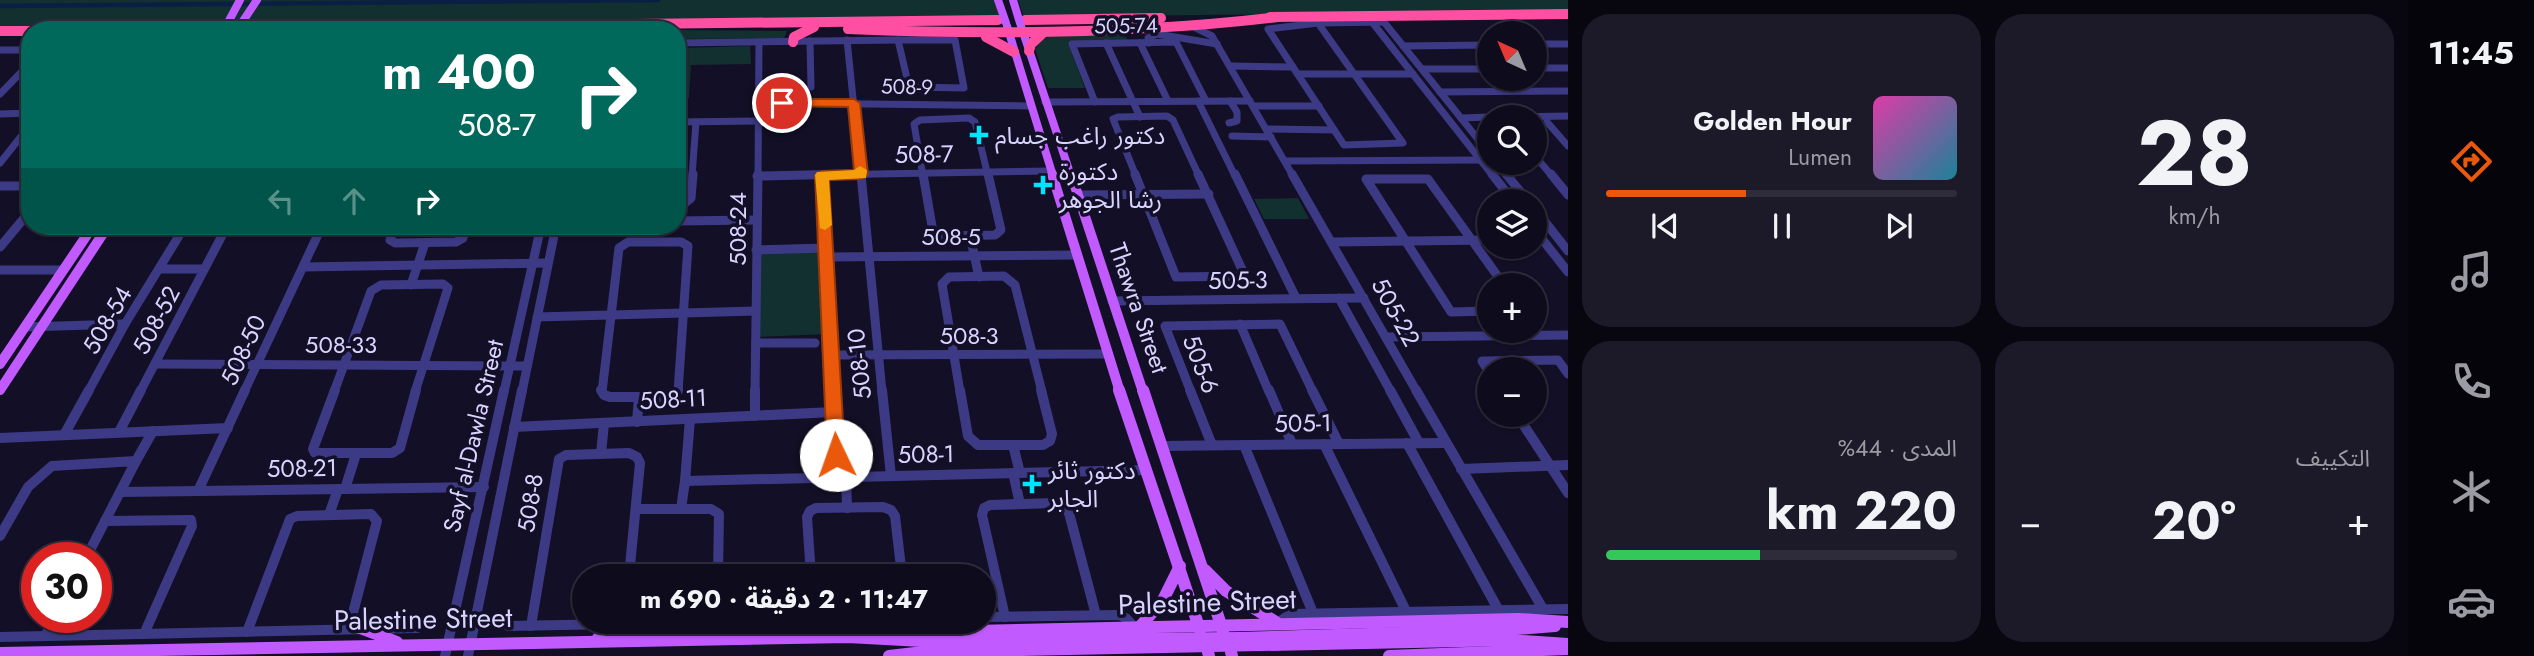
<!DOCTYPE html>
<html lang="ar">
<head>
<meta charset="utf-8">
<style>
  body { margin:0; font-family:Jost,"Noto Sans Arabic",sans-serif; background:#1c1929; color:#f1f3f6; direction:rtl; height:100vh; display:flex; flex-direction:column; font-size:26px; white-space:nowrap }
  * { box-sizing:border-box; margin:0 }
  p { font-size:23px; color:#9b9ba3 }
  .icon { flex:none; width:38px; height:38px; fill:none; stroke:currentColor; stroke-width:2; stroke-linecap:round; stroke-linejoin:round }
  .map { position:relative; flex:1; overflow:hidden; direction:ltr }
  .drawer { display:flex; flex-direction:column; gap:14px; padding:14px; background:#08060f; width:840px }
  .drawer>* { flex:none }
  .top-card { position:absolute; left:21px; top:21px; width:665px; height:214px; border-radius:28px; box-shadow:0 2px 5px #0004,0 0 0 2px #2e2b3b; direction:rtl; background:#00695c; color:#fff; overflow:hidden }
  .needle { width:46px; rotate:316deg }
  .controls { position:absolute; left:1477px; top:21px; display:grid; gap:14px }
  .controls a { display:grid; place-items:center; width:70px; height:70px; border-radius:50%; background:#0e0b1c; box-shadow:0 2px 5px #0004,0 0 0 2px #2e2b3b; font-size:35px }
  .speed { position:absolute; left:21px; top:542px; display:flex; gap:14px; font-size:35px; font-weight:700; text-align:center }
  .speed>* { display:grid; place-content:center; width:91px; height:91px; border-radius:50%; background:#0e0b1c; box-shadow:0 2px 5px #0004,0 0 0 2px #2e2b3b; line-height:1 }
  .speed .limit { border:10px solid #d22; background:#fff; color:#111 }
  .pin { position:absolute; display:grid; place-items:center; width:60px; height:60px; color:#fff; margin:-30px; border:4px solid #fff; border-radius:50%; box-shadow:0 2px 7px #0007 }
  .me { position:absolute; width:77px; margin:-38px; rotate:357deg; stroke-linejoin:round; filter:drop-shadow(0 0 5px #0008) }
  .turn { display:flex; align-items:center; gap:24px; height:147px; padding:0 35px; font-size:32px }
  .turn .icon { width:91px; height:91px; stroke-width:2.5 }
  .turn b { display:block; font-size:49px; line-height:60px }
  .lanes { display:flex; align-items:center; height:66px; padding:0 35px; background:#0003; justify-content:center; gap:35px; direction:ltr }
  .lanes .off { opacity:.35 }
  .big { font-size:52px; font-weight:700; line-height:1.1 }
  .drawer .card { flex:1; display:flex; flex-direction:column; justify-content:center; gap:10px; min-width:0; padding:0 24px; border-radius:28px; background:#1c1929 }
  .drawer .dial { align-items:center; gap:0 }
  .dial b { font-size:91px; line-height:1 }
  .song { display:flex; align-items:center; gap:21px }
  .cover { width:84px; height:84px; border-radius:10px; background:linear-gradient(135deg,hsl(320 70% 55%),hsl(190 70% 35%)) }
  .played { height:7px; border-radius:4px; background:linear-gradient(90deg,#ea580c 40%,#2e2b3b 40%) }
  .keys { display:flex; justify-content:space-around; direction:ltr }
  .heat { display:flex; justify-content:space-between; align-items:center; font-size:38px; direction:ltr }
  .charge { height:10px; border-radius:5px; background:linear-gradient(90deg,#34c759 44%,#2e2b3b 0) }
  .drawer .tiles { flex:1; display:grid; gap:14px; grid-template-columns:repeat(2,1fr) }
  .trip { position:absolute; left:572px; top:564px; width:424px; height:70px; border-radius:35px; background:#0e0b1c; box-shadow:0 2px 5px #0004,0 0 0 2px #2e2b3b; font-weight:700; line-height:70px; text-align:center; direction:rtl }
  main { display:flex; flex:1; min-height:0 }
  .tab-bar { display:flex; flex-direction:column; width:126px; justify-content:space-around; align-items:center; background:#06040b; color:#9b9ba3 }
  .tab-bar .icon { width:49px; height:49px }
  .tab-bar .current { color:#ea580c }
  .tab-bar b { font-size:32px; color:#f1f3f6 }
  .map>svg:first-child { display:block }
  .green { fill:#12302f }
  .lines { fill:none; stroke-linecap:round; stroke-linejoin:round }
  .canal { stroke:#0a1f44; stroke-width:4.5 }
  .minor-far2 { stroke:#3d3a85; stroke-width:7 }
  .minor-far1 { stroke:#3d3a85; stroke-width:9 }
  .minor { stroke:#3d3a85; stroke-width:10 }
  .major-far2 { stroke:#c25bff; stroke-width:8 }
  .major-far1 { stroke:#c25bff; stroke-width:10 }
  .major { stroke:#c25bff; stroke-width:12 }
  .highway { stroke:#ff4fa3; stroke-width:10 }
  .major-bridge-far1 { stroke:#c25bff; stroke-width:8 }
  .major-bridge { stroke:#c25bff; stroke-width:12 }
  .highway-bridge { stroke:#ff4fa3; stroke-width:10 }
  .route { fill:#ea580c; stroke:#983908; stroke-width:2 }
  .slow { fill:#f59e0b }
  .poi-dot { fill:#00e5ff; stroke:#130f26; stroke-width:2.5 }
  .labels { text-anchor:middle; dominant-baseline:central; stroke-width:7; stroke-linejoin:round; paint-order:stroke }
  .far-street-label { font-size:21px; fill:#d9d4ff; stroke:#130f26 }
  .poi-label { font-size:24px; fill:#d9d4ff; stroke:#130f26; text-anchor:start }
  .street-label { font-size:24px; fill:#d9d4ff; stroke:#130f26 }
  .near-street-label { font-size:28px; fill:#d9d4ff; stroke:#130f26 }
</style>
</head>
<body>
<main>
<nav class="tab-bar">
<b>11:45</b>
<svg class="icon current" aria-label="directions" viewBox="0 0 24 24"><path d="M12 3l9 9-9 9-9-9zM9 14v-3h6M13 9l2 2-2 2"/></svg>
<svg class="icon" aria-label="music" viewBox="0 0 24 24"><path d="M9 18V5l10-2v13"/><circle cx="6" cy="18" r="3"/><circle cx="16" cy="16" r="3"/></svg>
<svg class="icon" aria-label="phone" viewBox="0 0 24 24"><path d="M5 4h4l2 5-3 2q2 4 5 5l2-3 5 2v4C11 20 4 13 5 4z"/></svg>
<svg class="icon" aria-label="climate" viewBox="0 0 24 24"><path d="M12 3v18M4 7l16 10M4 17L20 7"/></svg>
<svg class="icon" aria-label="car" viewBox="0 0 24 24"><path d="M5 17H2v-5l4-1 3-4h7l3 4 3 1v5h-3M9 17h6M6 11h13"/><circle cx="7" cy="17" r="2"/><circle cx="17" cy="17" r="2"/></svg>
</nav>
<section class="drawer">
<div class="tiles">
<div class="card dial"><b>28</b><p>km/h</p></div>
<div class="card">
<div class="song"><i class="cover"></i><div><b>Golden Hour</b><p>Lumen</p></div></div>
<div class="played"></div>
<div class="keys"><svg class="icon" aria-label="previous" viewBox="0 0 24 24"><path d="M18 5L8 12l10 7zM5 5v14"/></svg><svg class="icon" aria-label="pause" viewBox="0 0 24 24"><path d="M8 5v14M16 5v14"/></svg><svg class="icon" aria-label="next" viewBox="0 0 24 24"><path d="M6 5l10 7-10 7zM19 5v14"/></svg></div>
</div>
<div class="card"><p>التكييف</p>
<div class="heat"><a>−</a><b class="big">20°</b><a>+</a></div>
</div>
<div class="card"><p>المدى · 44%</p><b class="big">220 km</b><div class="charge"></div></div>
</div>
</section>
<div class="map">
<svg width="1568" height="656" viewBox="0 0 1568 656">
  <rect width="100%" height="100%" fill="#130f26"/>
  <g class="green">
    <polygon points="0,0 996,0 1003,24 0,29"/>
    <polygon points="1018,0 1568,0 1568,11 1024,17"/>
    <polygon points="677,30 787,31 784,38 677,39"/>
    <polygon points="1123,32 1129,42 1068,43 1085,88 1048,88 1035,49 1041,40 1053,35"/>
    <polygon points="750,46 751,64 691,65 689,98 681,98 680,118 677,118 677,62 680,62 681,48"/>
    <polygon points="1298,198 1309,219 1264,219 1254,199"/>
    <polygon points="826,248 830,334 758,337 756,250"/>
  </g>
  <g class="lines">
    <polyline class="canal" points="0,6 658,0"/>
    <g class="minor-far2">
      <polyline points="1372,22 1493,176"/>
      <polygon points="1318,23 1403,143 1344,145 1268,29"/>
      <polyline points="1318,23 1384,22 1489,153"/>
      <polyline points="1192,26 1212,36 1293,176"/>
      <polyline points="847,40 861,176"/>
      <polygon points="898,40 955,40 964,88 909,87"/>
      <polyline points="810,41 811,87"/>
      <polyline points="677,43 898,40"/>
      <polyline points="1106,43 1140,117"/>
      <polyline points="1140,43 1168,101"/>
      <polyline points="1149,43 1148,38 1157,34 1217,44"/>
      <polyline points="1535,44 1568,44"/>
      <polyline points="1403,46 1489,45"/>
      <polyline points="0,50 30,50"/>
      <polyline points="1230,66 1293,67"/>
      <polyline points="1535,68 1568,68"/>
      <polyline points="1422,69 1489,69"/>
      <polyline points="1298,74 1413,74"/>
      <polyline points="1440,92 1568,91"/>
      <polyline points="0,94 30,63"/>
      <polyline points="1198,101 1235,176"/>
      <polyline points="1045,102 1250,101"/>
      <polyline points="1095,102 1072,44 1176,42 1206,101"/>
      <polyline points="782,103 1030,106"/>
      <polyline points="1253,106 1319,106"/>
      <polyline points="0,114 30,113"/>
      <polyline points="1501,117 1568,116"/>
      <polyline points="1461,118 1489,117"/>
      <polyline points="677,122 757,121"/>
      <polyline points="1547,122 1568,146"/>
      <polyline points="1229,123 1237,121 1237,112 1230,101"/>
      <polyline points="1266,129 1334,130"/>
      <polyline points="1232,136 1271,137"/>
      <polyline points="1535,156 1552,176"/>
      <polyline points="1285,161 1480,160"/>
      <polyline points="0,163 23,134 30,130"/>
      <polyline points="1497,163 1508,176"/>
      <polyline points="692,176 696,122"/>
      <polyline points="757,176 1051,171"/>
      <polyline points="758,176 759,42"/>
      <polyline points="923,176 914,124 920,120 969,118 975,122 988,176"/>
      <polyline points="1136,176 1113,119 1118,117 1167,116 1173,120 1199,176"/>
    </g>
    <g class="minor-far1">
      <polyline points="861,174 882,392"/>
      <polyline points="923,174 933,232 940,236 995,235 1001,230 988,174"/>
      <polyline points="1135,174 1176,277 1245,276 1198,174"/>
      <polyline points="1235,174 1296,298"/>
      <polyline points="1292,174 1417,392"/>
      <polyline points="1492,174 1513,201"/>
      <polyline points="1506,174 1528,201"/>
      <polyline points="1551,174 1568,195"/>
      <polyline points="822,175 833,392"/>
      <polyline points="757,176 851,174"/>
      <polyline points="0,186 30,186"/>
      <polyline points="1077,195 1209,194"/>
      <polyline points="677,203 685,203 691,198 693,174"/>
      <polyline points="1535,209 1568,251"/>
      <polyline points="677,221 756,220"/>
      <polyline points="395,226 390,240 395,243 456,242 463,238 466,226"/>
      <polyline points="1535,230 1568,272"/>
      <polyline points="970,236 979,277"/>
      <polyline points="1332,242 1489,240"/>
      <polyline points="0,247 30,211"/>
      <polyline points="756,250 826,248"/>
      <polyline points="826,257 1076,255"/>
      <polyline points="303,267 548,263"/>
      <polyline points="160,269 204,269"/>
      <polyline points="0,270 63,270"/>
      <polyline points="411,285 425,243"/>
      <polyline points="1339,298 1391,392"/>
      <polyline points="1112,301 1364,298"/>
      <polyline points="1489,311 1451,312 1366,179 1428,179 1504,285"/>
      <polyline points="537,317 756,311"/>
      <polyline points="1240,324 1269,392"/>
      <polyline points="25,327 125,324"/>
      <polyline points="1386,337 1568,335"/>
      <polyline points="756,343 815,343"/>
      <polyline points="831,355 1107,354"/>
      <polyline points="155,364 527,366"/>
      <polyline points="1489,372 1482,361 1558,360 1568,374"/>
      <polyline points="88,392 125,324 185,226"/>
      <polyline points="140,392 227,226"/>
      <polyline points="244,392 322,226"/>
      <polyline points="334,392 371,291 381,285 443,284 448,288 415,392"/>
      <polyline points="504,392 541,226"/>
      <polyline points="522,392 556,226"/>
      <polyline points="602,392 619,248 628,242 681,242 688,246 678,392"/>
      <polyline points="755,392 758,174"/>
      <polyline points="960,392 942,284 949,277 1004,276 1015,285 1042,392"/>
      <polyline points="1191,392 1165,326 1280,324 1313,392"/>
    </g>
    <g class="minor">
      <polyline points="335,390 313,449 315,453 392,453 400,448 416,390"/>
      <polyline points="601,390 604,395 610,397 671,397 678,390"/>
      <polyline points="833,390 837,477"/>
      <polyline points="882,390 891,476"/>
      <polyline points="960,390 968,436 978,445 1043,445 1050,441 1052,434 1041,390"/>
      <polyline points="1190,390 1212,445"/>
      <polyline points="1269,390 1292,444"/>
      <polyline points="1312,390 1339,444"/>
      <polyline points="1390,390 1419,443"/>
      <polyline points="1416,390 1543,609"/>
      <polyline points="1517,415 1568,493"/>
      <polyline points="755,416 755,390"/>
      <polyline points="690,419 685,481 1146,470"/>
      <polyline points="637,422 639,397"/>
      <polyline points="514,427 834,412"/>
      <polyline points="119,432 141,390"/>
      <polyline points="64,435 89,390"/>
      <polyline points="0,438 228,428"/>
      <polyline points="1407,443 1498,609"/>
      <polyline points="1324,444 1406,611"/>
      <polyline points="1013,445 1020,473"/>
      <polyline points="1244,445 1313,613"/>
      <polyline points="1161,446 1446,443"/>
      <polyline points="601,454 604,423"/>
      <polyline points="136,461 153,431"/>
      <polyline points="1461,469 1568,465"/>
      <polyline points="1013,473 1020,504"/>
      <polyline points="846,477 847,508"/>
      <polyline points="345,489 356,454"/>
      <polyline points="198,491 245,390"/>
      <polyline points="121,492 484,487"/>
      <polyline points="637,509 711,509 719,514 718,576"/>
      <polyline points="681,509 685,481"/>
      <polyline points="329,515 338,489"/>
      <polyline points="105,521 191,520 192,526 144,634"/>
      <polyline points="0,536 28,487 52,466 136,461 86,558"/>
      <polyline points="811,576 807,517 810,511 816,508 883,507 891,510 895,516 902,576"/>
      <polyline points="984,617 1119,615 1126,618 1136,629"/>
      <polyline points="1005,617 982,515 984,508 990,505 1054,503 1064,506 1069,513 1096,615"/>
      <polyline points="1278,623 1290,614 1568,609"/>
      <polyline points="508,626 775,621"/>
      <polyline points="531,626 559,459 566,455 629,453 637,457 640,463 629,576"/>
      <polyline points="247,632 290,519 297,516 371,514 377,521 349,628"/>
      <polyline points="45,636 55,618"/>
      <polyline points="0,637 417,628"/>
      <polyline points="445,656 504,390"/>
      <polyline points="468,656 522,390"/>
    </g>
    <g class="major-far2">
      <polyline points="1007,26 1053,176"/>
      <polyline points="1021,26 1071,176"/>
      <polyline points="224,30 240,0"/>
      <polyline points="237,30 257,0"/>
    </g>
    <g class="major-far1">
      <polyline points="1052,174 1120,392"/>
      <polyline points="1071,174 1143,392"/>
      <polyline points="0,364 93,226"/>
      <polyline points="0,390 108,226"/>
    </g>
    <g class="major">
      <polyline points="1119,390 1200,630"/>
      <polyline points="1143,390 1223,631"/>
      <polyline points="1205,570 1226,591 1276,622"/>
      <polyline points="360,628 397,642"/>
      <polyline points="1138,629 1163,600 1180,566"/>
      <polyline points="1503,630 1555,626"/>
      <polyline points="878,633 1518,619 1568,622"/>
      <polyline points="598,638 623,624"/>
      <polyline points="1508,640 1568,644"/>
      <polyline points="1208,652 1209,656"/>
      <polyline points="1231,652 1232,656"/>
      <polyline points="0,653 848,637 922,641"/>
      <polyline points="889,656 924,652"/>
      <polyline points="1389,656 1568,649"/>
    </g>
    <g class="highway">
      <polyline points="1270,17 1568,14"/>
      <polyline points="1025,20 1161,18"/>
      <polyline points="280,28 998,20"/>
      <path d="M 848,29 C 991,35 1135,34 1278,17"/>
      <polyline points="121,30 181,29"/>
      <polyline points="0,31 30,31"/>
      <polyline points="986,37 1014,52"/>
      <polyline points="793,42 794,37 814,27"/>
      <polyline points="1029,51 1031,44 1044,32"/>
    </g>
    <g class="major-bridge-far1">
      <polyline points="998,0 1006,23"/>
      <polyline points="1013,0 1020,23"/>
    </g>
    <g class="major-bridge">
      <polyline points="922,641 1240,638 1503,630"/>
      <polyline points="924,652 1508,640"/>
    </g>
    <polyline class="highway-bridge" points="181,29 280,28"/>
  </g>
  <polygon class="route" points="782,99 854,99 860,103 868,174 861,179 829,180 845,455 843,461 836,463 830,461 827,455 815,175 822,171 854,170 848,107 778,106 778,100"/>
  <polygon class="slow" points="860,166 867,170 866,178 829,180 832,225 825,230 820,228 815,175 817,172 854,170"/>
  <g class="poi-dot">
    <path d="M975.5 124.5h7v7h7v7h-7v7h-7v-7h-7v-7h7z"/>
    <path d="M1039.5 174.5h7v7h7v7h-7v7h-7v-7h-7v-7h7z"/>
    <path d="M1028.5 473.5h7v7h7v7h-7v7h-7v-7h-7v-7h7z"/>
  </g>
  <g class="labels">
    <g class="far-street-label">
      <text transform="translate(1126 26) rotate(-1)">505-74</text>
      <text transform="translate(907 87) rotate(1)">508-9</text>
    </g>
    <g class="poi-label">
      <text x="995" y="135">دكتور راغب جسام</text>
      <text x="1059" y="171">دكتورة<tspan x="1059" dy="28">رشا الجوهر</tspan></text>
      <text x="1048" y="470">دكتور ثائر<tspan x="1048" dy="28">الجابر</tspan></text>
    </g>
    <g class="street-label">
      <text transform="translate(924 154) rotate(-1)">508-7</text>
      <text transform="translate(737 229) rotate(-90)">508-24</text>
      <text x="951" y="236">508-5</text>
      <text transform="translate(1238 280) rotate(-1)">505-3</text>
      <text transform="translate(1139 308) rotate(71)">Thawra Street</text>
      <text transform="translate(1396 312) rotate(61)">505-22</text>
      <text transform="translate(107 320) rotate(-60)">508-54</text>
      <text transform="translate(156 320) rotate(-62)">508-52</text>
      <text x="969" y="335">508-3</text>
      <text x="341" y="344">508-33</text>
      <text transform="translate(243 350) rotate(-65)">508-50</text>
      <text transform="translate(859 364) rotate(-96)">508-10</text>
      <text transform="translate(1201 364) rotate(69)">505-6</text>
      <text transform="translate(673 399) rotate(-3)">508-11</text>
      <text transform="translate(1303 423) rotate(-1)">505-1</text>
      <text transform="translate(473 436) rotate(-77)">Sayf al-Dawla Street</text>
      <text transform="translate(926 454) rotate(-1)">508-1</text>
      <text transform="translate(302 468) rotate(-1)">508-21</text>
      <text transform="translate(530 503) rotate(-81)">508-8</text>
    </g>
    <g class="near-street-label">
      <text transform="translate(1207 602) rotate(-2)">Palestine Street</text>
      <text transform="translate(423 619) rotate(-1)">Palestine Street</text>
    </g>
  </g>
</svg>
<div class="controls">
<a><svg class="needle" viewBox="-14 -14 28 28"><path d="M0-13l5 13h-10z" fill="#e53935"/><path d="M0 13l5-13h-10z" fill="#9b9ba3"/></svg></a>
<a><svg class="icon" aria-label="search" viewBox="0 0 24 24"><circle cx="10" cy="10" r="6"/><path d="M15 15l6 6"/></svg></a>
<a><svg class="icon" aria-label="layers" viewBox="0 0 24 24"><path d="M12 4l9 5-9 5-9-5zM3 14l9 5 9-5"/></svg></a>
<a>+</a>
<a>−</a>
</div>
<div class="speed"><div class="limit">30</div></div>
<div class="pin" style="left:782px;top:103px;background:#d93025"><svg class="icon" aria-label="arrive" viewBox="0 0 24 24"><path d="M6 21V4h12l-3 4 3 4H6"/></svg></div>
<svg class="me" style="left:836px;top:455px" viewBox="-20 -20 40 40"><circle r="19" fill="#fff"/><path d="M0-13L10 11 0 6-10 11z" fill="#ea580c"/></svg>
<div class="trip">11:47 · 2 دقيقة · 690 m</div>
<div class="top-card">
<div class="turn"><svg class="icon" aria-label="right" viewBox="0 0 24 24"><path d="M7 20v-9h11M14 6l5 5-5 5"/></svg><div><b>400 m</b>508-7</div></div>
<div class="lanes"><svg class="icon off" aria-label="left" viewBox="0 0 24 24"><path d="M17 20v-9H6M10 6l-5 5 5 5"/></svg><svg class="icon off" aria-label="ahead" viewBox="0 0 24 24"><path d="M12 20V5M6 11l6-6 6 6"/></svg><svg class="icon" aria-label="right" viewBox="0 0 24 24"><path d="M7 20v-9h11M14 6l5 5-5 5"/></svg></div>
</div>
</div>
</main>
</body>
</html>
